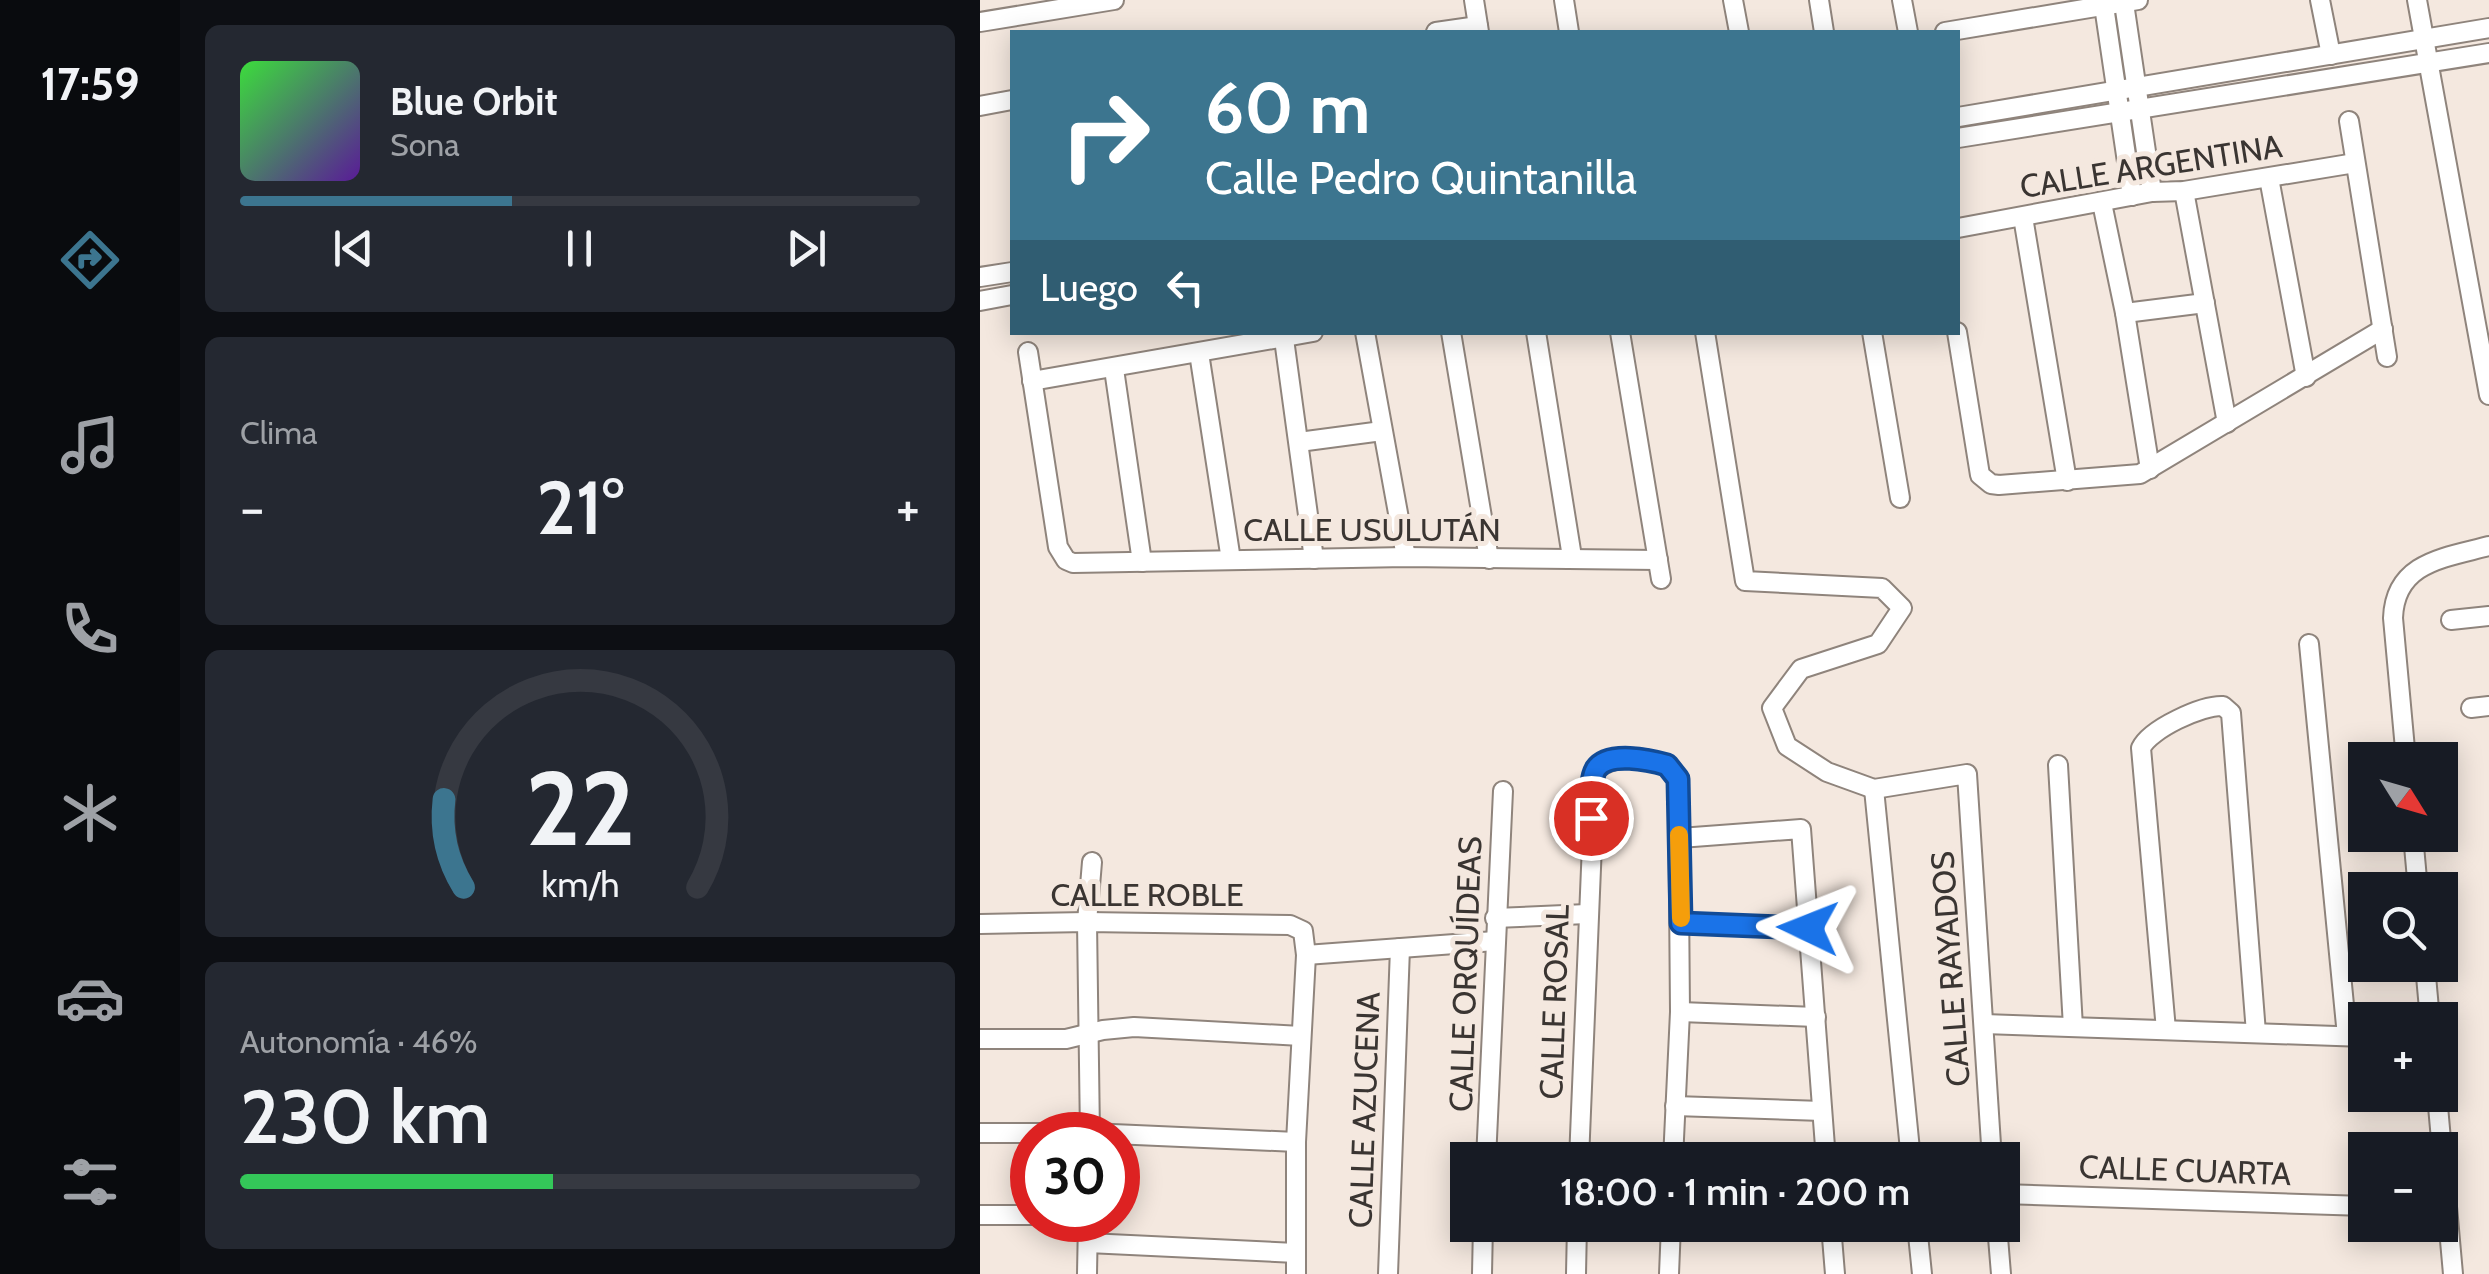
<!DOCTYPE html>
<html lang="es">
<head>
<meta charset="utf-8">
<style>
  body { margin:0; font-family:Cabin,sans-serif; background:#242831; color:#f1f3f6; height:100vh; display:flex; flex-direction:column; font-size:38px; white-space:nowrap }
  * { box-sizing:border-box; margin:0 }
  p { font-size:32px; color:#9ea1a6 }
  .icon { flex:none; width:55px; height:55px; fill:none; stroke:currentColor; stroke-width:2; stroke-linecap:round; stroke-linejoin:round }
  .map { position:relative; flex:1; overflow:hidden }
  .sheet { display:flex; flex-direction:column; gap:25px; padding:25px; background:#0d0f14; width:800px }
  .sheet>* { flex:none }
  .top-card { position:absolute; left:30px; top:30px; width:950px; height:305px; border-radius:0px; box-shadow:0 5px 25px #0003; background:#3c758f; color:#fff; overflow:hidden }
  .needle { width:65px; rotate:127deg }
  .tools { position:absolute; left:1368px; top:742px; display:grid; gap:20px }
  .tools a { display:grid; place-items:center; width:110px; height:110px; border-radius:0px; background:#171b24; box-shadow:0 5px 25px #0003; font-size:50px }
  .speed { position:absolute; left:30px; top:1112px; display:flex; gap:20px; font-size:50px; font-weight:700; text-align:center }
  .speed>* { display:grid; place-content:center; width:130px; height:130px; border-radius:50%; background:#171b24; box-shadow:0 5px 25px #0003; line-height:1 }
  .speed .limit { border:15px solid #d22; background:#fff; color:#111 }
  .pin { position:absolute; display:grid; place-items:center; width:85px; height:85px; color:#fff; margin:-42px; border:5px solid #fff; border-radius:50%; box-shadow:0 2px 10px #0007 }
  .me { position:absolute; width:110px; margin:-55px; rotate:272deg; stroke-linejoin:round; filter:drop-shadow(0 0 8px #0008) }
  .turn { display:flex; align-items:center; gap:35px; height:210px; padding:0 30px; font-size:45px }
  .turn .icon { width:130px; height:130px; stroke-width:2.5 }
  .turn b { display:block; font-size:70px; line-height:85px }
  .then { display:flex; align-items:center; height:95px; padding:0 30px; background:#0003; gap:20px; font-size:38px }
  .big { font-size:75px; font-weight:600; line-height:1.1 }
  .sheet .tile { flex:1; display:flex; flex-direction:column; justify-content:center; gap:15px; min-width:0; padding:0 35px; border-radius:15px; background:#242831 }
  .sheet .dial { align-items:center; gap:0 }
  .dial svg { height:260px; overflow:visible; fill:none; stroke:#363941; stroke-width:7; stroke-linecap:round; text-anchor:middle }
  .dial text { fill:#f1f3f6; stroke:none }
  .song { display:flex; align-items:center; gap:30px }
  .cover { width:120px; height:120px; border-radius:15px; background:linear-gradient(135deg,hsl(120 70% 55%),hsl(270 70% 35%)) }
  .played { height:10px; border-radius:5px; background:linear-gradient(90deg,#3c758f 40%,#363941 40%) }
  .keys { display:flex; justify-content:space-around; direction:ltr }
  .heat { display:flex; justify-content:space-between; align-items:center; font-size:55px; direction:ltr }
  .charge { height:15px; border-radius:8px; background:linear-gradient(90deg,#34c759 46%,#363941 0) }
  .trip { position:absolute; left:470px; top:1142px; width:570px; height:100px; border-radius:0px; background:#171b24; box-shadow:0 5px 25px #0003; font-weight:600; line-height:100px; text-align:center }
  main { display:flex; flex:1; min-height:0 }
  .tabs { display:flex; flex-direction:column; width:180px; justify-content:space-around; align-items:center; background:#090b0e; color:#9ea1a6 }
  .tabs .icon { width:70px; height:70px }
  .tabs .current { color:#3c758f }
  .tabs b { font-size:45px; color:#f1f3f6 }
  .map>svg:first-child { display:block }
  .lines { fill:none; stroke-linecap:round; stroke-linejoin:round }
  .minor-casing { stroke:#8f847c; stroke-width:22 }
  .minor { stroke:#fff; stroke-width:18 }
  .route-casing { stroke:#114b97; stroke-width:25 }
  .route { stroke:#1a73e8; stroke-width:18 }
  .slow { stroke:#f59e0b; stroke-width:18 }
  .labels { text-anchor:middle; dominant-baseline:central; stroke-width:10; stroke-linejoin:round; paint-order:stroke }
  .street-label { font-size:32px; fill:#3a3532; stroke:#f4e8df }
</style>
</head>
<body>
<main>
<nav class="tabs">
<b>17:59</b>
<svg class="icon current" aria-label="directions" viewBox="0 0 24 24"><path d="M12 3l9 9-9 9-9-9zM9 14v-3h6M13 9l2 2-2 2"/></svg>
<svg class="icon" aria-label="music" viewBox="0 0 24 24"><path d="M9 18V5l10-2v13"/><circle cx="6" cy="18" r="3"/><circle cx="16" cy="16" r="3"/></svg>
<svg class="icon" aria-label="phone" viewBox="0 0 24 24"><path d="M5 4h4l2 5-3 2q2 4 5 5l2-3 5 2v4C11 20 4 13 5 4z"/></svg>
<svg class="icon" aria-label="climate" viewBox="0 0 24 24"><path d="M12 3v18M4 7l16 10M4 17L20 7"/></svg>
<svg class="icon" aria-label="car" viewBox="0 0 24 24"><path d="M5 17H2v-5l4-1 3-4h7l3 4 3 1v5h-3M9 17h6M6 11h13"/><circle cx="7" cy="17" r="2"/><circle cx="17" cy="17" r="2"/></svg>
<svg class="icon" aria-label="filters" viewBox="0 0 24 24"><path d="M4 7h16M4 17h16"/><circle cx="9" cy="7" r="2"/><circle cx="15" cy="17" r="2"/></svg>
</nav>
<section class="sheet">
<div class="tile">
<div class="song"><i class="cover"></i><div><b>Blue Orbit</b><p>Sona</p></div></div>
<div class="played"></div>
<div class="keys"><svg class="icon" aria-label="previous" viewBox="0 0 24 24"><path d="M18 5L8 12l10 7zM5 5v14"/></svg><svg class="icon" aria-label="pause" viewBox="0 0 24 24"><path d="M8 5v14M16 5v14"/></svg><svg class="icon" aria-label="next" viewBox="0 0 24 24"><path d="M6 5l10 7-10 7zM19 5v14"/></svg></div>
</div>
<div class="tile"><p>Clima</p>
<div class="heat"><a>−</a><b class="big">21°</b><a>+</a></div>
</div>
<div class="tile dial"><svg viewBox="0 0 100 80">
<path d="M14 69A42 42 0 1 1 86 69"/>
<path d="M14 69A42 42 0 0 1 8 42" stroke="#3c758f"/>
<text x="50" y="56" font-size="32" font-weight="700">22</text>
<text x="50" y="72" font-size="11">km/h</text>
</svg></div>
<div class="tile"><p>Autonomía · 46%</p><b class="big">230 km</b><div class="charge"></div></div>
</section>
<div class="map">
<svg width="1509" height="1274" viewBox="0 0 1509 1274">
  <rect width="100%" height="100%" fill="#f4e8df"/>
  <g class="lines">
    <g class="minor-casing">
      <g id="minor">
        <polyline points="494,0 499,32"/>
        <polyline points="584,0 589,32"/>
        <polyline points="753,0 759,32"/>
        <polyline points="839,0 844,32"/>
        <polyline points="922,0 928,32"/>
        <polyline points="1340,0 1351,55"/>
        <polyline points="1437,0 1509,395"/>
        <polyline points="1144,3 1172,192"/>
        <polyline points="1124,6 1152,196"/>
        <polyline points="0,22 134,0"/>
        <polyline points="456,32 498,26"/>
        <polyline points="965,32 1158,0"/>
        <polyline points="0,106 32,100"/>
        <polyline points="978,117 1509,28"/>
        <polyline points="1369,121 1407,357"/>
        <polyline points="978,138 1509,53"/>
        <polyline points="1289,178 1326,377"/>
        <polyline points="1204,191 1247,423"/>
        <polyline points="1122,203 1145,313 1170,469"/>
        <polyline points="1043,217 1087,481"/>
        <polyline points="978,228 1172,192 1204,191 1375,163"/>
        <polyline points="0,277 32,272"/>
        <polyline points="0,301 32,295"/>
        <polyline points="1145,313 1225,303"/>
        <polyline points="385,332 426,557"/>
        <polyline points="471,332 509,559"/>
        <polyline points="556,332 592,557"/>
        <polyline points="640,332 681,579"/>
        <polyline points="725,332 765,581 902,588 922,608 898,644 821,669 792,708 807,746 847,772 894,789 987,774 1012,1160"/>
        <polyline points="892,332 920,498"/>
        <polyline points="977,332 1000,475 1011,484 1019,485 1160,474 1403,329"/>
        <polyline points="304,339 334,559"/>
        <polyline points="48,352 78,547 86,560 93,563 426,557 678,560"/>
        <polyline points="219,353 251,560"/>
        <polyline points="134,369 162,562"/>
        <polyline points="52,381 333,332"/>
        <polyline points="319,442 402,431"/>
        <polyline points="1471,620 1509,616"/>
        <polyline points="1329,644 1367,1036"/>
        <polyline points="1491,708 1509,706"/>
        <path d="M 1426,760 L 1413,618 C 1415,562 1464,558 1509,546"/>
        <polyline points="1078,765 1093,1027"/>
        <polyline points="894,789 931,1160"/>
        <polyline points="1433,835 1438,890"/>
        <polyline points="700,838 821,829 846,1160"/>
        <polyline points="515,918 607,914"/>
        <polyline points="701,923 828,928"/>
        <polyline points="0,924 107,922 310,925 323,931 326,955 316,1142 316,1274"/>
        <polyline points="326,955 515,941"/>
        <polyline points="1445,965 1450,1020"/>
        <polyline points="700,1012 836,1017"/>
        <polyline points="1004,1024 1385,1037"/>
        <path d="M 1186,1030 L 1161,748 C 1170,729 1222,705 1243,706 L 1251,713 L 1276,1033"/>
        <polyline points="0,1039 86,1039 123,1030 154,1027 321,1036"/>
        <polyline points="1457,1095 1473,1274"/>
        <polyline points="695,1106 842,1111"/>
        <polyline points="0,1133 110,1133 316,1142"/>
        <polyline points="110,1135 107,922 112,862"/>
        <polyline points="506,1160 523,791"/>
        <path d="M 599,1160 L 615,771 C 633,751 685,754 698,779 L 700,1012 L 693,1160"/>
        <polyline points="1022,1194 1385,1206"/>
        <polyline points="0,1215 52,1215"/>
        <polyline points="851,1225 855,1274"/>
        <polyline points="937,1225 942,1274"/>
        <polyline points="1017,1225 1021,1274"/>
        <polyline points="108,1243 316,1253"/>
        <polyline points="107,1274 108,1220"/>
        <polyline points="408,1274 420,948"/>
        <polyline points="502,1274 503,1225"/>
        <polyline points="596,1274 597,1225"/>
        <polyline points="689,1274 691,1225"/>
      </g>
    </g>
    <use href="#minor" class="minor"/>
  </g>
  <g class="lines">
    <g class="route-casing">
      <path id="route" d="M 611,818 C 612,804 609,781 616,769 C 628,751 670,760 687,765 L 698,779 L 701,923 L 828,928"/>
    </g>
    <use href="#route" class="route"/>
    <polyline class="slow" points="699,835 701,918"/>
  </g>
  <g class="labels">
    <g class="street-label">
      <text transform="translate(1171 166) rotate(-9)">CALLE ARGENTINA</text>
      <text x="392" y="529">CALLE USULUTÁN</text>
      <text x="167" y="894">CALLE ROBLE</text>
      <text transform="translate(970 969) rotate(-94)">CALLE RAYADOS</text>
      <text transform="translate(485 974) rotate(-88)">CALLE ORQUÍDEAS</text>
      <text transform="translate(574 1002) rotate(-88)">CALLE ROSAL</text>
      <text transform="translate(384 1110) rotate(-88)">CALLE AZUCENA</text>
      <text transform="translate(1205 1170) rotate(2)">CALLE CUARTA</text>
    </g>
  </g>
</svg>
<div class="tools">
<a><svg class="needle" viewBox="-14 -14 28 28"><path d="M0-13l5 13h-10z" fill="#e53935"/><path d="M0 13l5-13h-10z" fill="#9ea1a6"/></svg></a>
<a><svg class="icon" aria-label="search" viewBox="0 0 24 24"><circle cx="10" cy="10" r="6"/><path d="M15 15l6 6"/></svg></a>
<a>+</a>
<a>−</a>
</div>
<div class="speed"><div class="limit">30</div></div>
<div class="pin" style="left:611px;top:818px;background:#d93025"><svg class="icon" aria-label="arrive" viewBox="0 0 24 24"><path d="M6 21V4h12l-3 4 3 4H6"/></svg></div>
<svg class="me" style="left:828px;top:928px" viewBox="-20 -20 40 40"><path d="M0-17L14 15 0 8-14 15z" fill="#1a73e8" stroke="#fff" stroke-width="4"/></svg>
<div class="trip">18:00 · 1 min · 200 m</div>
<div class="top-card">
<div class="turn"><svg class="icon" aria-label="right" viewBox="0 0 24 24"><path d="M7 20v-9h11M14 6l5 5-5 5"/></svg><div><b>60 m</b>Calle Pedro Quintanilla</div></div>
<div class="then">Luego<svg class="icon" aria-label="left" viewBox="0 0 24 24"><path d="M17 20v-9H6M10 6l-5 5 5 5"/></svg></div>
</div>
</div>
</main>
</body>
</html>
